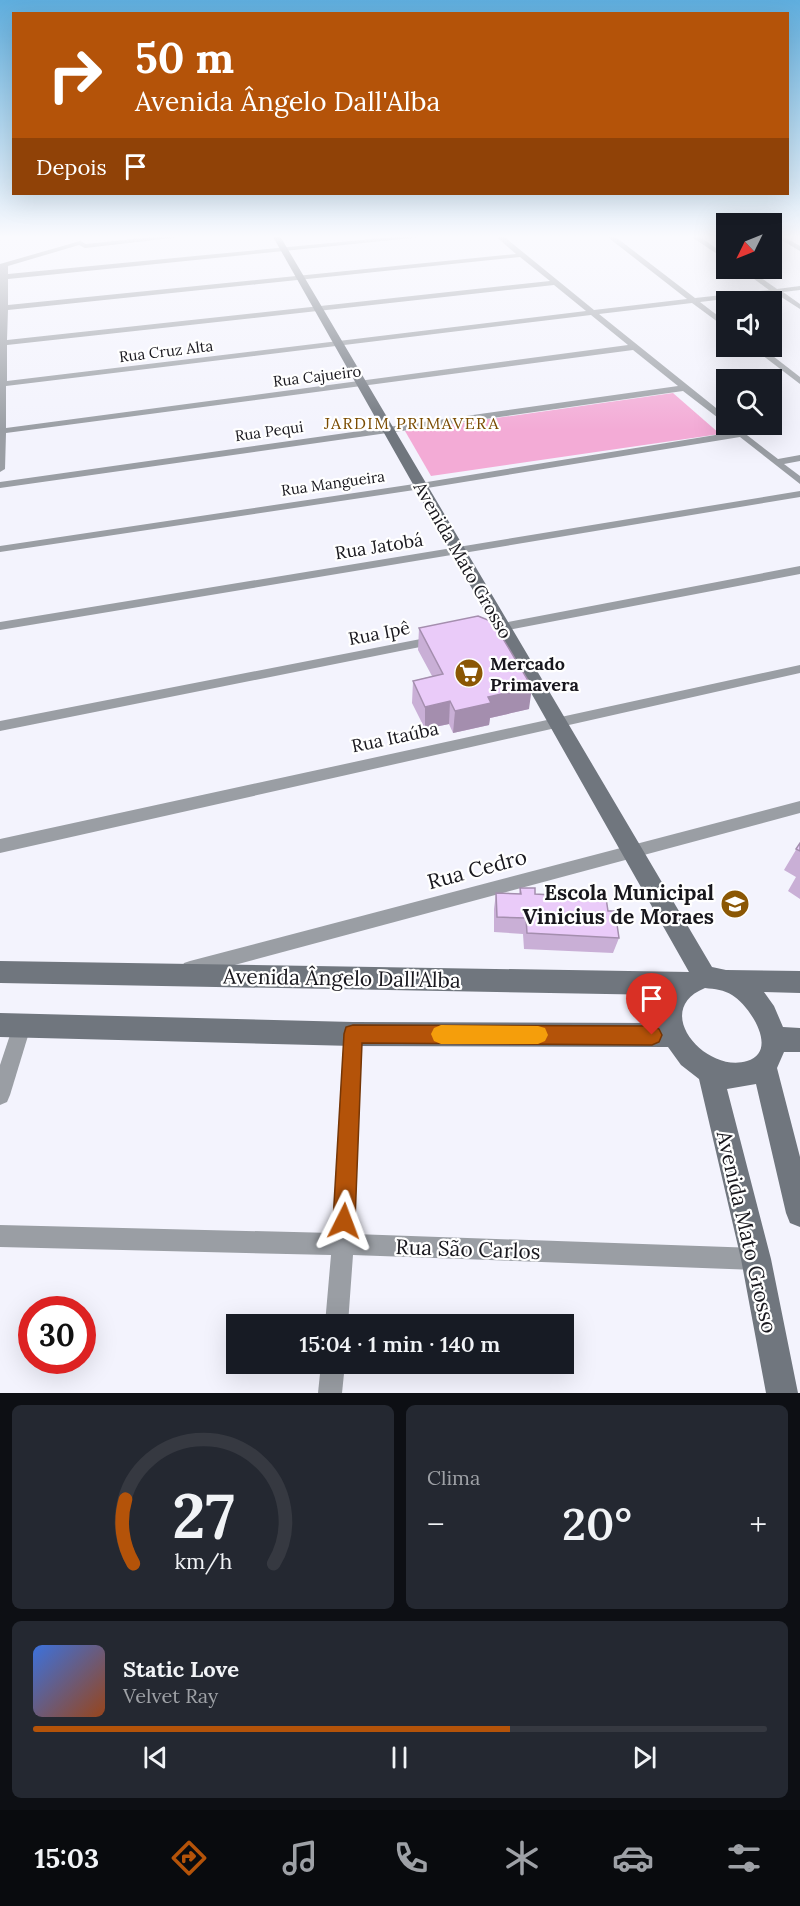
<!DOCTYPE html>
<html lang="pt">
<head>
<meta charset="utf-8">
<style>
  body { margin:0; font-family:Lora,serif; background:#242831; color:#f1f3f6; height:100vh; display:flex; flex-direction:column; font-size:22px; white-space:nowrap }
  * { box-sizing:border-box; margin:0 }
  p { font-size:20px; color:#9ea1a6 }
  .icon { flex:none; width:33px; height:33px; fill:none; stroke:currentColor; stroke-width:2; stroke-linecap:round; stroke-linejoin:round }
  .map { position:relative; height:1393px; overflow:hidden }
  .details { display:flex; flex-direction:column; gap:12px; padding:12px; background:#0d0f14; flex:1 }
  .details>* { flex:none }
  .hud { position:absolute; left:12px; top:12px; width:777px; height:183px; border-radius:0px; box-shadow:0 6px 24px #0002; background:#b45309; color:#fff; overflow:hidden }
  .needle { width:39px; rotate:227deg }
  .controls { position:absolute; left:716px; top:213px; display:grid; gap:12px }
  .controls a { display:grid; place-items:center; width:66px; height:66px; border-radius:0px; background:#171b24; box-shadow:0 6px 24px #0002; font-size:30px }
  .speed { position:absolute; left:18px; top:1296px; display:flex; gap:12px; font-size:30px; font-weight:700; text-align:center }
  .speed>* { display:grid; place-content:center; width:78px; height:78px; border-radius:50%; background:#171b24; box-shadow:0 6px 24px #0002; line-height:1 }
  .speed .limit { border:9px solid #d22; background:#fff; color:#111 }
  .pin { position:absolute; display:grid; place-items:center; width:51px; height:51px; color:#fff; margin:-62px -26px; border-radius:50% 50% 50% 0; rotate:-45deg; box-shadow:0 0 6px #0007 }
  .pin .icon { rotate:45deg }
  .me { position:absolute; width:66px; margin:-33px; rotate:3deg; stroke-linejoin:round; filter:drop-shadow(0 0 4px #0008) }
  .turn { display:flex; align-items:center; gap:21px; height:126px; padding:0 24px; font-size:27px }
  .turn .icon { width:78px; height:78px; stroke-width:2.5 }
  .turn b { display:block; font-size:42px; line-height:51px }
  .then { display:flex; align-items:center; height:57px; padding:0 24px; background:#0003; gap:12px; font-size:22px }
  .big { font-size:45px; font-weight:600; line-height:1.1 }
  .details .tile { flex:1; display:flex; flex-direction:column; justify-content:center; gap:9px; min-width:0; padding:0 21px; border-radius:9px; background:#242831 }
  .details .dial { align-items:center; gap:0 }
  .dial svg { height:156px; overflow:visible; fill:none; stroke:#363941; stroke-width:7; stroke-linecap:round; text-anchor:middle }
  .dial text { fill:#f1f3f6; stroke:none }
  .song { display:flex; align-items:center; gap:18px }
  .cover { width:72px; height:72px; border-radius:9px; background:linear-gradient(135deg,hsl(220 70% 55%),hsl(20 70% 35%)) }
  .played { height:6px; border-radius:3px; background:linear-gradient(90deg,#b45309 65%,#363941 65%) }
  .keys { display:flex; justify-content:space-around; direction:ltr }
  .heat { display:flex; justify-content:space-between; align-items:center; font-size:33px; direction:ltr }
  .details .tiles { flex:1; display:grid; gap:12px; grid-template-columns:1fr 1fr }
  .tile:last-child { grid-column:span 2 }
  .trip { position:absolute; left:226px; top:1314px; width:348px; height:60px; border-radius:0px; background:#171b24; box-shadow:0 6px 24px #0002; font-weight:600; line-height:60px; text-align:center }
  .menu { display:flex; height:96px; justify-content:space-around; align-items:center; background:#090b0e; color:#9ea1a6 }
  .menu .icon { width:42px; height:42px }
  .menu .current { color:#b45309 }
  .menu b { font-size:27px; color:#f1f3f6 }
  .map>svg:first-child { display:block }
  .green { fill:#f3abd6 }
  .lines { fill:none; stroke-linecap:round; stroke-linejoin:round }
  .street { fill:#9a9ea4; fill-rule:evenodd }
  .secondary { fill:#70767e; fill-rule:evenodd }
  .wall { fill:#c9afd6 }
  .shaded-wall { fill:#a48eae }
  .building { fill:#eacbf9; stroke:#a48eae; stroke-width:1.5 }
  .route { fill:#b45309; stroke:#753606; stroke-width:1.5 }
  .slow { fill:#f59e0b }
  .labels { text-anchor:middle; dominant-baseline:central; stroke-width:4.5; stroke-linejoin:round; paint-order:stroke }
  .far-street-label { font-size:15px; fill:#18171d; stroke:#fff }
  .far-neighbourhood-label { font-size:16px; letter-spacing:1.5px; fill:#7a4b00; stroke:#fff }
  .street-label { font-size:18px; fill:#18171d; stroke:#fff }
  .poi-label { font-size:18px; font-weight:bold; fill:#18171d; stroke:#fff; text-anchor:start }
  .near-street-label { font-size:21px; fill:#18171d; stroke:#fff }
  .near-poi-label { font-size:21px; font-weight:bold; fill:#18171d; stroke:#fff; text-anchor:end }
</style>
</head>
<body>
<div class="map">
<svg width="800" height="1393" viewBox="0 0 800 1393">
  <rect width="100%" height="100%" fill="#f3f3fd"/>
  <polygon class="green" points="673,393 720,434 431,476 405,431"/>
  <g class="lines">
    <g class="street">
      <path d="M 171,235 L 198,235 L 85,248 L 79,245 L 8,266 L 8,274 L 414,235 L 442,235 L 8,279 L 8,305 L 516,254 L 494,235 L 502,235 L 594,310 L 687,299 L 605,235 L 613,235 L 695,298 L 769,290 L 739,268 L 747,268 L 777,289 L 800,286 L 800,290 L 783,292 L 800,304 L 800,309 L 775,293 L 700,302 L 726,322 L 726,328 L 692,303 L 599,314 L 726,416 L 726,424 L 683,391 L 0,488 L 0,482 L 678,386 L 633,350 L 6,433 L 5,469 L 0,472 L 0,264 L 80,241 L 86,244 ZM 520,257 L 550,281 L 7,340 L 8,310 ZM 554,285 L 586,311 L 7,381 L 7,345 ZM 591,315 L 628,345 L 6,428 L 6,386 Z"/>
      <polygon points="689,235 697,235 726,255 726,260"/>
      <polygon points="773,235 781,235 800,246 800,251"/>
      <polygon points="750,346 760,346 800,377 800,384"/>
      <polygon points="734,425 778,459 800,455 800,461 784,464 800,476 800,484 740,437 421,489 0,552 0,546 421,483 734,432 729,428"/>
      <polygon points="800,491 800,497 0,630 0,622"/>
      <polygon points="800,566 800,574 493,633 487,629 493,625"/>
      <polygon points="436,636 442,640 440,643 0,731 0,721"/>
      <polygon points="800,665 800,673 0,853 0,839"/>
      <polygon points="800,801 800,813 190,977 184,975 181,969 184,963 190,961"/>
      <polygon points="22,1017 29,1020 31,1026 10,1095 7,1102 0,1105 0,1065 15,1020"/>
      <polygon points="353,1025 360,1028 362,1034 354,1234 756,1248 764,1251 767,1259 764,1267 756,1270 353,1255 348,1324 325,1324 331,1255 0,1247 0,1225 333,1233 344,1034 346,1028"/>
      <polygon points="321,1364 345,1364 342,1393 318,1393"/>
    </g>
    <path class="secondary" d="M 272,235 L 280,236 L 712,967 L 726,970 L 800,971 L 800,993 L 764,992 L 774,1006 L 783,1027 L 800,1028 L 800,1052 L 784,1052 L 777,1068 L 800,1157 L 800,1227 L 790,1223 L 786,1213 L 756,1084 L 727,1089 L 771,1259 L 798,1393 L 766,1393 L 741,1259 L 699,1079 L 681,1065 L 668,1047 L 353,1046 L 0,1037 L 0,1013 L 353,1022 L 659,1023 L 659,1001 L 662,995 L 0,983 L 0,961 L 689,972 ZM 705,988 C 715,989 724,990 732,995 C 749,1005 780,1051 747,1061 C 706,1074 650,1010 705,988 Z"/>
  </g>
  <g class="wall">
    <polygon points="419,628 529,709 490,718 489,725 453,733 449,724 425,729 412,703 413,681 432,676 418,650"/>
    <polygon points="800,843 800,899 788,891 796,877 784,870"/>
    <polygon points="520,888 535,894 608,911 619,938 613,953 524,949 523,934 494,932 494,909 496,893 519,894"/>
  </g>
  <g class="shaded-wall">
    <polygon points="532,687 529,709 490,718 489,725 453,733 455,711 488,697"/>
    <polygon points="450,701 449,724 425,729 425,707"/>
  </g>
  <g class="building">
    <polygon points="478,616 493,622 532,687 488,697 491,703 455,711 450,701 425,707 413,681 443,674 419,628"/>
    <polygon points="800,843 800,851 796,849"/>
    <polygon points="520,888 535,888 535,894 606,898 608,911 615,911 619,938 527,933 526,918 497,917 496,893 521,894"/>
  </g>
  <linearGradient id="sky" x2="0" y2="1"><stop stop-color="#5faede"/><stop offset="0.55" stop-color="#fafafe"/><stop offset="1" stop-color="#fafafe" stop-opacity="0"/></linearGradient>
  <rect width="800" height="430" fill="url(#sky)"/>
  <polygon class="route" points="353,1025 652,1026 659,1029 662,1035 659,1042 652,1045 362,1043 355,1221 352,1229 344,1232 336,1229 333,1221 344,1034 346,1027"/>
  <polygon class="slow" points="441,1025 538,1026 545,1028 548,1035 545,1041 538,1044 441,1044 434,1041 431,1034 434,1028"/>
  <defs>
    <g id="supermarket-disc" transform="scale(1.5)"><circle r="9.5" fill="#8b5704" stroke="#fff"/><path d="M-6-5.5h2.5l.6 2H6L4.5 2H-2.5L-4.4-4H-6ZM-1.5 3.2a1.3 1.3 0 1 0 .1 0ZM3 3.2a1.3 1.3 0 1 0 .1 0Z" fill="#fff"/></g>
    <g id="school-disc" transform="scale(1.5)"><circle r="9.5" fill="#8b5704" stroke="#fff"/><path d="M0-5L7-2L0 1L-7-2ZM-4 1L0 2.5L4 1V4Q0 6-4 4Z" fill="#fff"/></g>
  </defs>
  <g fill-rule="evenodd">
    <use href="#supermarket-disc" x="469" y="673"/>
    <use href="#school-disc" x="735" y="904"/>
  </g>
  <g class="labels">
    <g class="far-street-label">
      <text transform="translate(166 351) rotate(-7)">Rua Cruz Alta</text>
      <text transform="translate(317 376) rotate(-7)">Rua Cajueiro</text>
      <text transform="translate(269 431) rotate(-8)">Rua Pequi</text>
      <text transform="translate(333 483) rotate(-8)">Rua Mangueira</text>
    </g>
    <g class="far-neighbourhood-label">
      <text x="412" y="423">JARDIM PRIMAVERA</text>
    </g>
    <g class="street-label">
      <text transform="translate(379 546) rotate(-9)">Rua Jatobá</text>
      <text transform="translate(463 560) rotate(60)">Avenida Mato Grosso</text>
      <text transform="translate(379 633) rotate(-11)">Rua Ipê</text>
      <text transform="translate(395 737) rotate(-12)">Rua Itaúba</text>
    </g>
    <g class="poi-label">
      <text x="490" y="663">Mercado<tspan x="490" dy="21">Primavera</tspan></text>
    </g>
    <g class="near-street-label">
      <text transform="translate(477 869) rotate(-15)">Rua Cedro</text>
      <text transform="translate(342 978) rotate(1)">Avenida Ângelo Dall'Alba</text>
      <text transform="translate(747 1232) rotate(77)">Avenida Mato Grosso</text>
      <text transform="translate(468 1249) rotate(2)">Rua São Carlos</text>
    </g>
    <g class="near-poi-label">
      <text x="714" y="892">Escola Municipal<tspan x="714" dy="24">Vinicius de Moraes</tspan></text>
    </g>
  </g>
</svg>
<div class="controls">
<a><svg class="needle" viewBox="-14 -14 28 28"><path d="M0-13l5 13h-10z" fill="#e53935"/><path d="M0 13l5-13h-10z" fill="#9ea1a6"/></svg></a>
<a><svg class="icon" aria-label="sound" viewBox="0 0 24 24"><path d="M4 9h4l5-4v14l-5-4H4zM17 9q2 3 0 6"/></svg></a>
<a><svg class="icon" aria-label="search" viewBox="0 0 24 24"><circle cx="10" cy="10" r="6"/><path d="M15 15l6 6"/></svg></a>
</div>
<div class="speed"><div class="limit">30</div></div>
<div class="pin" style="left:652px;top:1035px;background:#d93025"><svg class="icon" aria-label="arrive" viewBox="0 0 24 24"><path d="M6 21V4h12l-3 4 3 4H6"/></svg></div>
<svg class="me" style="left:344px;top:1221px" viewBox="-20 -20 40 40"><path d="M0-17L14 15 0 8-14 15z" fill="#b45309" stroke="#fff" stroke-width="4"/></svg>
<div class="trip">15:04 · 1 min · 140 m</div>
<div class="hud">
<div class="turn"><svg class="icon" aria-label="right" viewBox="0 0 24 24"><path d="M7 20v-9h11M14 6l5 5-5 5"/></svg><div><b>50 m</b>Avenida Ângelo Dall'Alba</div></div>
<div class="then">Depois<svg class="icon" aria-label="arrive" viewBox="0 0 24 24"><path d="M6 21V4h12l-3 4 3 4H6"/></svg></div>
</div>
</div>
<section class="details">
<div class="tiles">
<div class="tile dial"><svg viewBox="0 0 100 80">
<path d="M14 69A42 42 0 1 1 86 69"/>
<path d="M14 69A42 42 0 0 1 10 36" stroke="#b45309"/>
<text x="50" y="56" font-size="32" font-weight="700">27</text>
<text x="50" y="72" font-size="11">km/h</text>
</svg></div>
<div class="tile"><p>Clima</p>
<div class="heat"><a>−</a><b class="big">20°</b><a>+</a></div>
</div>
<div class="tile">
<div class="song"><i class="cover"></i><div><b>Static Love</b><p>Velvet Ray</p></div></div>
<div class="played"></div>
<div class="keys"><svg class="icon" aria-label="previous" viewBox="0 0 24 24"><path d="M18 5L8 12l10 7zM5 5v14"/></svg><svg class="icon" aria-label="pause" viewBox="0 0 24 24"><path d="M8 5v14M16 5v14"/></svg><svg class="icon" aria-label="next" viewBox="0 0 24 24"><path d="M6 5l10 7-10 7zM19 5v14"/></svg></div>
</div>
</div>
</section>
<nav class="menu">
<b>15:03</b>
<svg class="icon current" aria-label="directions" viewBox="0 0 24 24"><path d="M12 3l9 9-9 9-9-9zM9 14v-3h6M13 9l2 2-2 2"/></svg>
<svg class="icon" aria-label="music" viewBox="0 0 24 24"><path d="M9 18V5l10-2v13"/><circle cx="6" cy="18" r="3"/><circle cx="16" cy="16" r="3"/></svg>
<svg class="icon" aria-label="phone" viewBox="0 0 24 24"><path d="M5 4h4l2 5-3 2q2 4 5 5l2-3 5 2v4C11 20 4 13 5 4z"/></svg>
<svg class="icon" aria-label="climate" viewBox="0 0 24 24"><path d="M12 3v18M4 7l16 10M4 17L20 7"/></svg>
<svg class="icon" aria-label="car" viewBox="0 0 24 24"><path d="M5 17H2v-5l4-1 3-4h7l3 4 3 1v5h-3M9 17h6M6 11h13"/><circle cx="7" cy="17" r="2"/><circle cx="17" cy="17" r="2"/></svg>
<svg class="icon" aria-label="filters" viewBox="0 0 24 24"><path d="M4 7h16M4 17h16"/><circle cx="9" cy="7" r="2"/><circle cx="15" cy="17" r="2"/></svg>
</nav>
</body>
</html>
